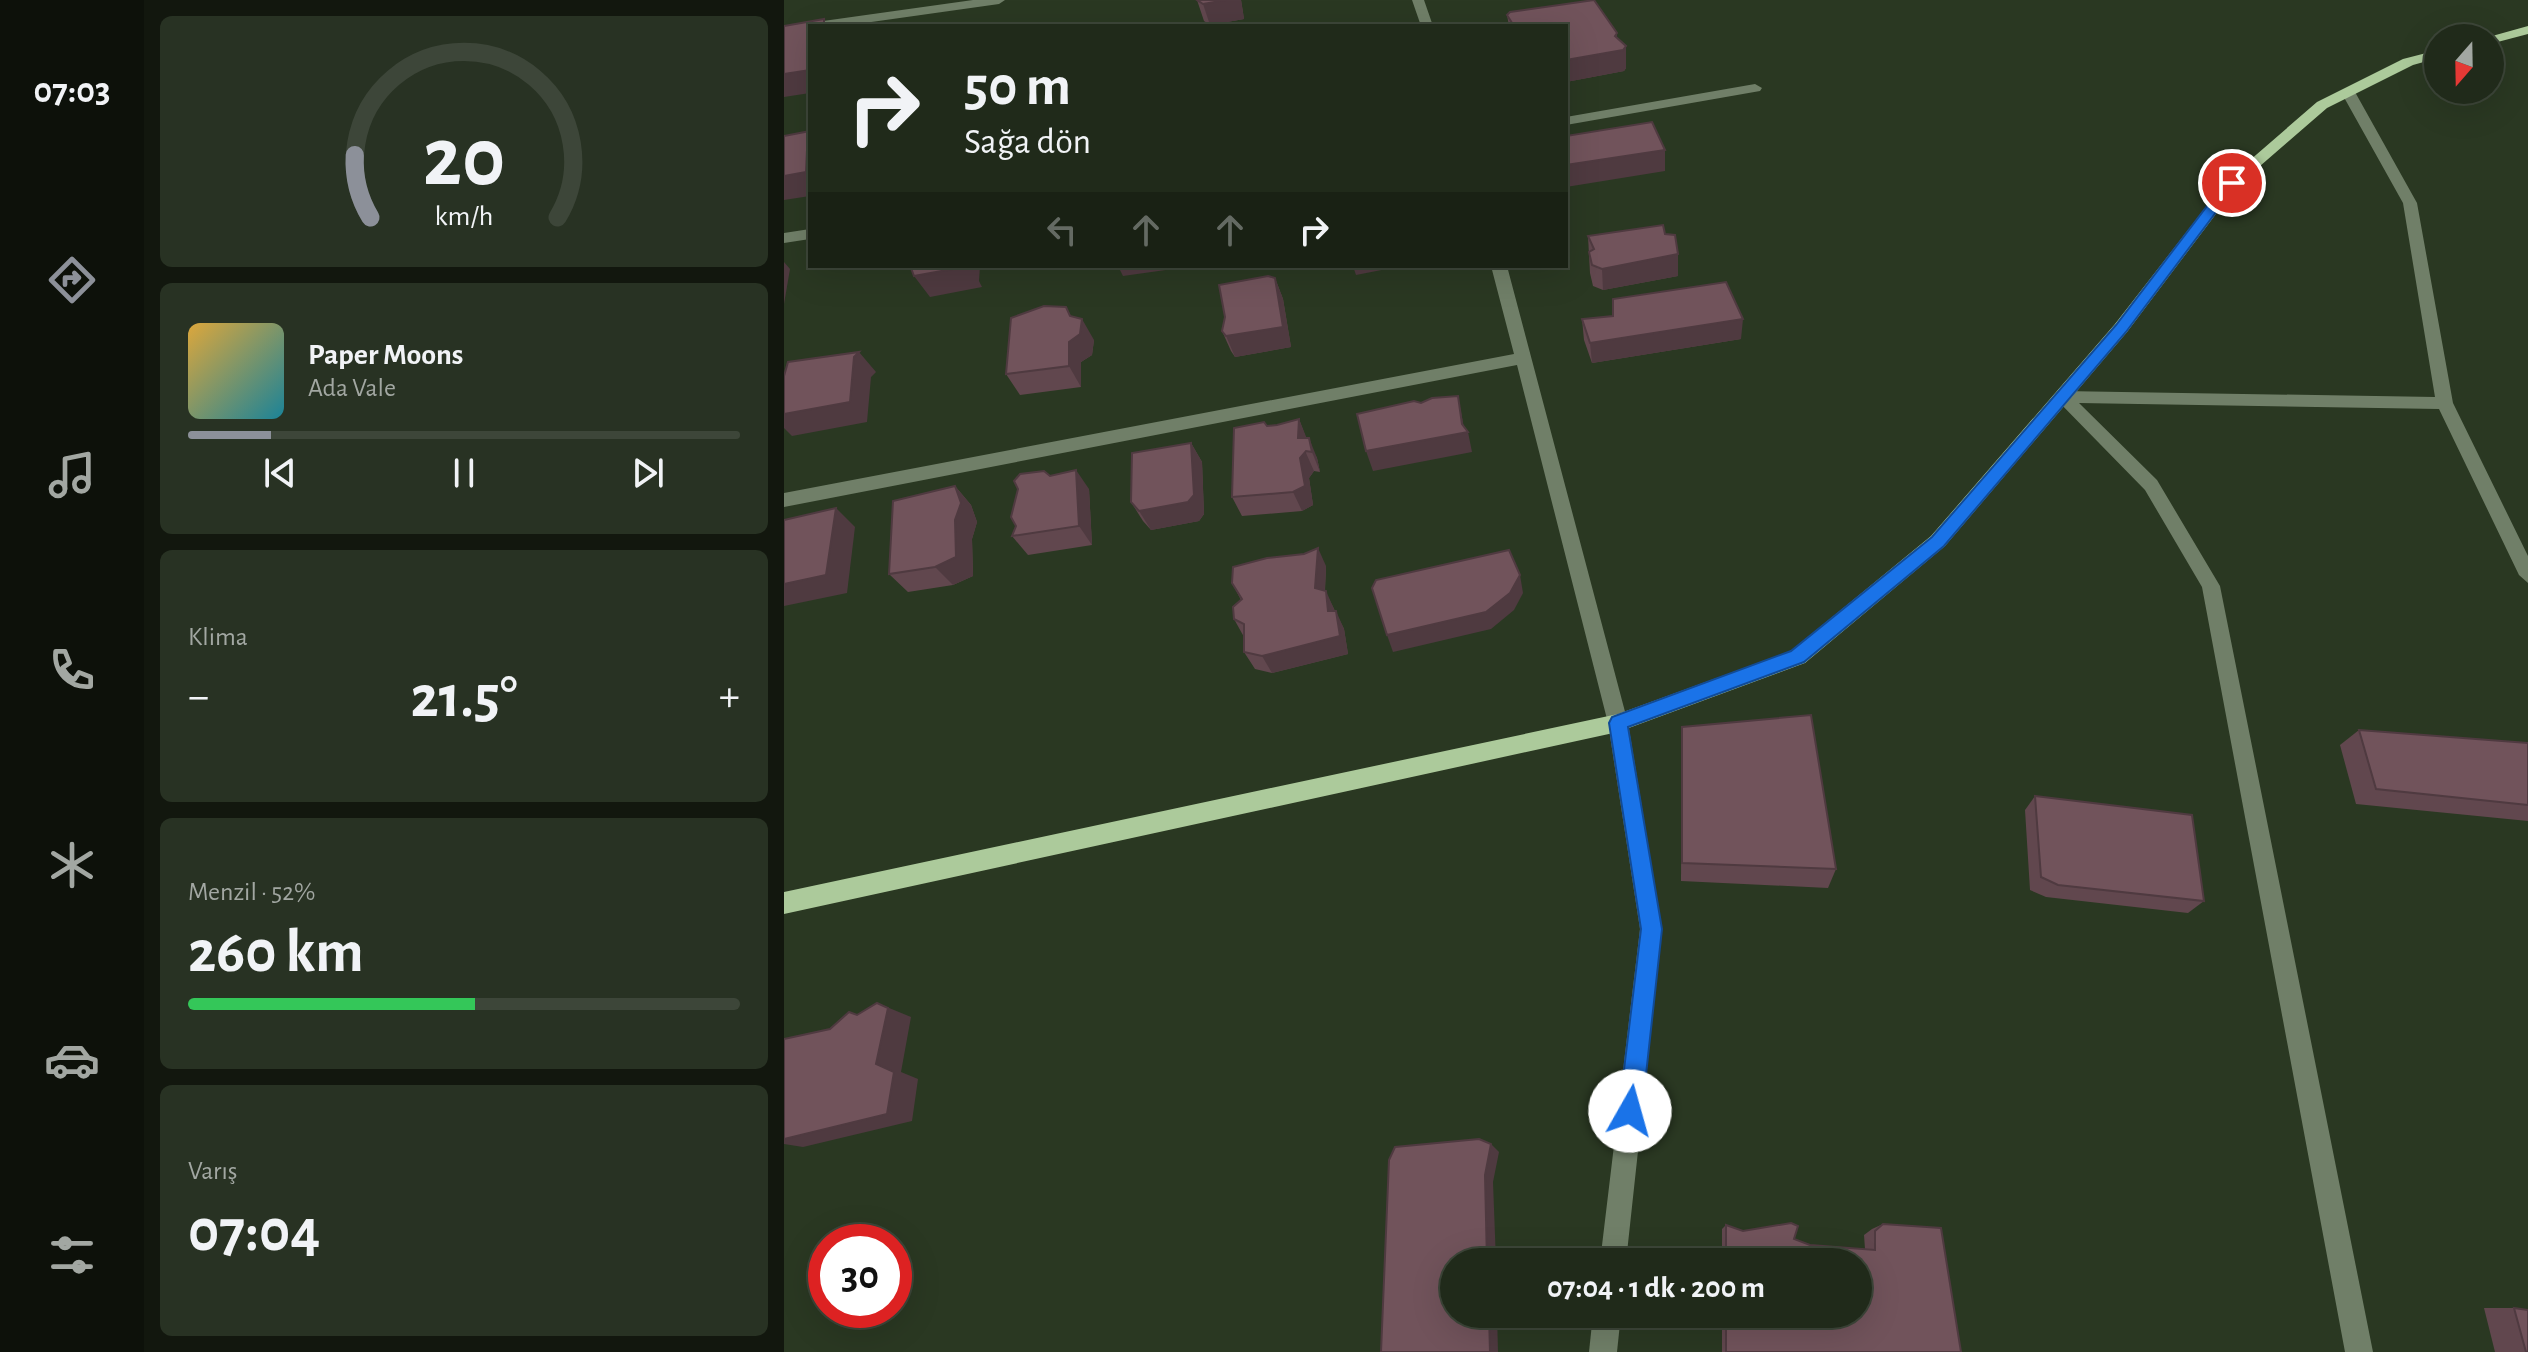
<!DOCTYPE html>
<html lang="tr">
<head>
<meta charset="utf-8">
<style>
  body { margin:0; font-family:"Alegreya Sans",sans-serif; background:#283223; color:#f1f3f6; height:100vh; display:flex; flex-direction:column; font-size:30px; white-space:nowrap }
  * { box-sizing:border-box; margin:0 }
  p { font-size:26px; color:#a2a7a2 }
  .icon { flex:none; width:44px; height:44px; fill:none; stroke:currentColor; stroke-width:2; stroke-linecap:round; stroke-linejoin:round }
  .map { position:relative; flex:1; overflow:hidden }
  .side { display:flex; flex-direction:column; gap:16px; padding:16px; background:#12170e; width:640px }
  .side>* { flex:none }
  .hud { position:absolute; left:24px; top:24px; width:760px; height:244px; border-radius:0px; box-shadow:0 8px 32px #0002,0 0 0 2px #3d4639; background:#202a1a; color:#f1f3f6; overflow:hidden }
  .needle { width:52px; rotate:200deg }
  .buttons { position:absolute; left:1640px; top:24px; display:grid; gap:16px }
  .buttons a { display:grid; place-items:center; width:80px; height:80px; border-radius:50%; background:#202a1a; box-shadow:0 8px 32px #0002,0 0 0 2px #3d4639; font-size:40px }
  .speed { position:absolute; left:24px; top:1224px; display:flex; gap:16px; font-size:40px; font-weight:700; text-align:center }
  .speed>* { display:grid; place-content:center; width:104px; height:104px; border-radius:50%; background:#202a1a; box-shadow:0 8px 32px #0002,0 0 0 2px #3d4639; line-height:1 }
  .speed .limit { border:12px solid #d22; background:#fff; color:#111 }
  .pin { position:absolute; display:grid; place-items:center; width:68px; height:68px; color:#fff; margin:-34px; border:4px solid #fff; border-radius:50%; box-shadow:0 2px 8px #0007 }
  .me { position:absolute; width:88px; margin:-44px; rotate:7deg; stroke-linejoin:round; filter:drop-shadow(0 0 6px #0008) }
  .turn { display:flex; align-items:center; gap:28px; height:168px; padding:0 24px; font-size:36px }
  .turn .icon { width:104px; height:104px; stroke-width:2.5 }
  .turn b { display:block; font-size:56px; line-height:68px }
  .lanes { display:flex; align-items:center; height:76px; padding:0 24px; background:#0003; justify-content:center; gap:40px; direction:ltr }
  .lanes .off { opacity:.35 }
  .big { font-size:60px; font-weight:700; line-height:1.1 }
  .side .tile { flex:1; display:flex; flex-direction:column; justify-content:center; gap:12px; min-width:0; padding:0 28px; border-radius:12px; background:#283223 }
  .side .dial { align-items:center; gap:0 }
  .dial svg { height:208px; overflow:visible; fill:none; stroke:#3d4639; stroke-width:7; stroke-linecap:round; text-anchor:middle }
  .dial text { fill:#f1f3f6; stroke:none }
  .song { display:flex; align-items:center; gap:24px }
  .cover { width:96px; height:96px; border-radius:12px; background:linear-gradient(135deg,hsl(40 70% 55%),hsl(190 70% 35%)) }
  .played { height:8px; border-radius:4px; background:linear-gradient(90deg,#8c9099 15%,#3d4639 15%) }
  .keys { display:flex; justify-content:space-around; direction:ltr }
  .heat { display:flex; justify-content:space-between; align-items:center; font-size:44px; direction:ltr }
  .charge { height:12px; border-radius:6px; background:linear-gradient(90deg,#34c759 52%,#3d4639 0) }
  .trip { position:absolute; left:656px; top:1248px; width:432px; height:80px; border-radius:40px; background:#202a1a; box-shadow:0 8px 32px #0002,0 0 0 2px #3d4639; font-weight:700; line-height:80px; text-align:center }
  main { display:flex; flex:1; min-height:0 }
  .tab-bar { display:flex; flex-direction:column; width:144px; justify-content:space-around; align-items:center; background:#0d110a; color:#a2a7a2 }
  .tab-bar .icon { width:56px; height:56px }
  .tab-bar .on { color:#8c9099 }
  .tab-bar b { font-size:36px; color:#f1f3f6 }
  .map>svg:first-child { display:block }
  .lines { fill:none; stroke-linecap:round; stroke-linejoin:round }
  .minor { fill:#707f68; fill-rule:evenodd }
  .major { fill:#acca9b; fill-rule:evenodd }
  .wall { fill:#61474e }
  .shaded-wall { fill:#4f3a40 }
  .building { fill:#71535b; stroke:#4f3a40; stroke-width:2 }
  .route { fill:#1a73e8; stroke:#114b97; stroke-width:2 }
</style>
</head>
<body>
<main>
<nav class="tab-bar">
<b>07:03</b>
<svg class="icon on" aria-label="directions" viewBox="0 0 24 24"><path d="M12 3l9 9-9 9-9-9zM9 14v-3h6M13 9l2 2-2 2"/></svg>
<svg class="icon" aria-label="music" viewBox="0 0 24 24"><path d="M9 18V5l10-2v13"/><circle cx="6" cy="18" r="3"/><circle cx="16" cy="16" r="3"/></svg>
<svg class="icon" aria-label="phone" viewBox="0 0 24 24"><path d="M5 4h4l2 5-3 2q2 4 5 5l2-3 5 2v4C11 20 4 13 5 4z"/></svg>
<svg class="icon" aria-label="climate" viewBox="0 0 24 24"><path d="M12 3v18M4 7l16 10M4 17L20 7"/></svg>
<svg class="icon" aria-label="car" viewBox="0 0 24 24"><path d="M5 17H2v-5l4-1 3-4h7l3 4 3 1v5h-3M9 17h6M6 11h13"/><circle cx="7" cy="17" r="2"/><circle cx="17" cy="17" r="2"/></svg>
<svg class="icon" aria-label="filters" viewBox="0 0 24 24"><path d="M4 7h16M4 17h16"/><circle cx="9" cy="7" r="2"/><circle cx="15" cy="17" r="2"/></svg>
</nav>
<section class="side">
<div class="tile dial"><svg viewBox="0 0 100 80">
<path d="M14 69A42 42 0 1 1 86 69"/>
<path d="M14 69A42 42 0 0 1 8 45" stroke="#8c9099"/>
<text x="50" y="56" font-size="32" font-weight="700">20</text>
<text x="50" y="72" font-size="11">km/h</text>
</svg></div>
<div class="tile">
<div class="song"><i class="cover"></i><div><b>Paper Moons</b><p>Ada Vale</p></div></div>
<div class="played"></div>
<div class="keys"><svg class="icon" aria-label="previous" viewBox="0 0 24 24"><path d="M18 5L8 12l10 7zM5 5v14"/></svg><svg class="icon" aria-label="pause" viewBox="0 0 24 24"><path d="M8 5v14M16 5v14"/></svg><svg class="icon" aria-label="next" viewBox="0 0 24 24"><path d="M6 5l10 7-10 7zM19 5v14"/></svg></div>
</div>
<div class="tile"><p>Klima</p>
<div class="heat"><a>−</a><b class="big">21.5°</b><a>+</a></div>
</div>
<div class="tile"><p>Menzil · 52%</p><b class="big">260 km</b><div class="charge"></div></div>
<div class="tile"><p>Varış</p><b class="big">07:04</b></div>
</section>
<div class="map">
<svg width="1744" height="1352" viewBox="0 0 1744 1352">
  <rect width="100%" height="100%" fill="#2a3822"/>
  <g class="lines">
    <g class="minor">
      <polygon points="189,0 221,0 215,4 59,26 26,26 32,22"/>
      <polygon points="628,0 640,0 649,26 637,26"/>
      <polygon points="971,84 978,88 976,91 782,125 782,117"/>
      <polygon points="1564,88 1571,92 1633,203 1669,403 1744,556 1744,583 1735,575 1655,409 1295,403 1373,480 1436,586 1589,1352 1561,1352 1418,587 1361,490 1270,397 1278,391 1651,397 1619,203 1557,92"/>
      <polygon points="26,229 26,239 0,243 0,233"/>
      <polygon points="707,266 723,266 844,723 878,929 842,1262 816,1262 856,929 824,723 733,365 0,507 0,493 730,354"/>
      <polygon points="809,1314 837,1314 833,1352 805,1352"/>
    </g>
    <g class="major">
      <polygon points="1744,26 1744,34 1706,44 1706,38 1701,38"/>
      <polygon points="1654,50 1654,58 1629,65 1543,108 1453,186 1343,332 1161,546 1021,663 834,732 0,914 0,892 834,714 1007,651 1147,536 1331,324 1443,180 1533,102 1619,59"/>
    </g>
  </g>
  <g class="wall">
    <polygon points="413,0 457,0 460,19 426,25 420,21"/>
    <polygon points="810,0 833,33 833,38 842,46 842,68 840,71 782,82 782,26 725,26 723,15 726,12"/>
    <polygon points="881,234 894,276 819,290 809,286 806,273 804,236"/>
    <polygon points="491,278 499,299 507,347 451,357 447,351 438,331"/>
    <polygon points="798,319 957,339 808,363 800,340"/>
    <polygon points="310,340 308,355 297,362 297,387 236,395 222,374"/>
    <polygon points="515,419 522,438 533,458 536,472 530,471 525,478 529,505 518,511 458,516 448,497 483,426 493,425"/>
    <polygon points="407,443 418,462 420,514 415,521 367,530 359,521 347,502"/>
    <polygon points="171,486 187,505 193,522 188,539 189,576 169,585 124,592 105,574"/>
    <polygon points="305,489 308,545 244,555 228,536"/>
    <polygon points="542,566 541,591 560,629 564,654 488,673 471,669 460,652 460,637 450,619 457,600 448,583"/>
    <polygon points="898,727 1052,869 1044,888 897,881"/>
    <polygon points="1575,730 1744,743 1744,821 1572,804 1556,745"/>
    <polygon points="1251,796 1420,901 1404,913 1262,897 1246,890 1241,810"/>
    <polygon points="1099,1224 1177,1352 938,1352 938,1314 1074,1314 1074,1262 938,1262 938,1229 942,1225 959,1231 1010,1239 1026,1245 1081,1249 1080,1235 1088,1229"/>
    <polygon points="1700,1308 1730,1308 1744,1352 1711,1352"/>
  </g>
  <g class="shaded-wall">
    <polygon points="442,0 457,0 460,19 426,25 419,4"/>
    <polygon points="833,33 833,51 842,46 842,68 840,71 782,82 782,60 831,36"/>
    <polygon points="26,70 26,93 0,97 0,74"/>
    <polygon points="26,145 26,196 0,200 0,176"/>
    <polygon points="881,150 881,171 782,187 782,165"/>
    <polygon points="894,254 894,276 819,290 818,269"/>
    <polygon points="0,262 6,269 0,304"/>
    <polygon points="184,266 196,266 195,281 198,287 146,297 130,276"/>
    <polygon points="334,266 403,266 403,267 339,276"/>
    <polygon points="569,266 618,266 572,275"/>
    <polygon points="491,278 499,299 507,347 451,357 442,336"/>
    <polygon points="282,307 296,332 298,319 310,340 308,355 297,362 297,387 285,366"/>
    <polygon points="959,319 957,339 808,363 806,343"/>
    <polygon points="75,352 92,372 87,377 83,422 8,436 0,428 0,414"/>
    <polygon points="674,396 681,433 684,432 688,452 589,471 582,451 678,424"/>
    <polygon points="515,419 523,439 522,453 530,471 525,478 529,505 518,511 509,492"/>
    <polygon points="525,438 533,458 536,472 528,452"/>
    <polygon points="407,443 418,462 420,514 415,521 367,530 355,511"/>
    <polygon points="292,470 305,489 308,545 295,526"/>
    <polygon points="171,486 187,505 193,522 188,539 189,576 169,585 151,567"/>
    <polygon points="52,508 71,527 63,593 0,606 0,584"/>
    <polygon points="534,548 542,566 540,606 531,588"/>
    <polygon points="736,575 739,593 730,610 707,629 609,652 603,635"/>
    <polygon points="542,591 550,609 553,629 544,611"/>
    <polygon points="552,611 560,629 564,654 488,673 478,656"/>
    <polygon points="93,1003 127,1017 117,1072 134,1079 128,1121 19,1147 0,1144 0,1139 92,1064"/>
    <polygon points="707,1144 715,1152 709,1182 712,1262 703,1262 701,1175"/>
    <polygon points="705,1314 713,1314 714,1352 706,1352"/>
  </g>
  <g class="building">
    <polygon points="413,0 442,0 419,4"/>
    <polygon points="810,0 833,33 831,36 842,46 839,50 782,60 782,26 730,26 723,15 726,12"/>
    <polygon points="40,19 40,26 26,26 26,70 0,74 0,26"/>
    <polygon points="868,122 881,150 782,165 782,136"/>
    <polygon points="26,131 26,145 23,150 22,172 0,176 0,136"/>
    <polygon points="879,225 881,234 891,235 894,254 818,269 808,265 805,252 810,249 804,236"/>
    <polygon points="128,266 185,266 130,276 127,268"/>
    <polygon points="484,276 491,278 499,327 442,336 438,331 441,317 435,285"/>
    <polygon points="942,282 959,319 806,343 798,319 829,316 829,299"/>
    <polygon points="260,306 282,307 286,316 298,319 296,334 285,342 285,366 222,374 227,318"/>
    <polygon points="75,352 70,357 66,402 0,414 0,376 4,362"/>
    <polygon points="674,396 678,424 684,432 582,451 573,414 630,401 637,403 648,398"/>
    <polygon points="515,419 514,438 525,438 528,452 522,451 516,458 521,486 509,492 448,497 450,428 480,422 483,426 493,425"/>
    <polygon points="407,443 410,495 404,502 355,511 347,502 348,453"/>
    <polygon points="292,470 295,526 228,536 232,526 227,517 234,489 230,481 236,474 260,471 266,476"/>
    <polygon points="171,486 177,503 171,520 172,557 151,567 105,574 109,501"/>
    <polygon points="52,508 42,575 0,584 0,520"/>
    <polygon points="534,548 531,588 542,591 544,611 552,611 556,636 478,656 460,652 460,624 450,619 449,607 458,599 448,583 449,567 483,558 520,554"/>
    <polygon points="725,550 736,575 726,593 702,612 603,635 588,588 592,580"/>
    <polygon points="1027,715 1052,869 898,863 898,727"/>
    <polygon points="1575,730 1744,743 1744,805 1592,789"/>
    <polygon points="1251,796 1408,815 1420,901 1274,885 1257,877"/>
    <polygon points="93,1003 104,1008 92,1064 110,1072 103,1114 0,1139 0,1039 46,1029 65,1012 73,1015"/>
    <polygon points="695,1139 707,1144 701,1175 703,1262 670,1262 670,1314 705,1314 706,1352 597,1352 605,1160 611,1147"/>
    <polygon points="1007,1223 1014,1226 1010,1239 1026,1245 1091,1250 1091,1231 1099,1224 1157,1228 1177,1352 942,1352 942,1314 1074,1314 1074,1262 942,1262 942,1225 959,1231"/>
    <polygon points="1730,1308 1744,1310 1744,1352 1742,1352"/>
  </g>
  <polygon class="route" points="1443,180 1454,183 1342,332 1160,546 1020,662 844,727 878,929 858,1111 854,1119 846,1122 838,1119 835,1111 857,929 825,723 828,717 1007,651 1148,537 1332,325"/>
</svg>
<div class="buttons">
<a><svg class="needle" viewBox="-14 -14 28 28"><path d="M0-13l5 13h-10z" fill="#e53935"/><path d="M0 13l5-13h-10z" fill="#a2a7a2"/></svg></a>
</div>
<div class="speed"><div class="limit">30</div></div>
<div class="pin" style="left:1448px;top:183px;background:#d93025"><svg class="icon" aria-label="arrive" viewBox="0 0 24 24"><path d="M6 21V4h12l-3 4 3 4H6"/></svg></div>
<svg class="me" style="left:846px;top:1111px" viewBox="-20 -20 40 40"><circle r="19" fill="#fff"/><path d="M0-13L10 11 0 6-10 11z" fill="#1a73e8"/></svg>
<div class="trip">07:04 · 1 dk · 200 m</div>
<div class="hud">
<div class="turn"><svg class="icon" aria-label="right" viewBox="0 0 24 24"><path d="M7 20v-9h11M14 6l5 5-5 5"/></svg><div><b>50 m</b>Sağa dön</div></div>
<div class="lanes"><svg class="icon off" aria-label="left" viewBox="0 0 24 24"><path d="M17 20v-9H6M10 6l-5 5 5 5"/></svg><svg class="icon off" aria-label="ahead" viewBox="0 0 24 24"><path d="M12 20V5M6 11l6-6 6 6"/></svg><svg class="icon off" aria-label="ahead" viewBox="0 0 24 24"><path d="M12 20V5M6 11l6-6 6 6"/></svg><svg class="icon" aria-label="right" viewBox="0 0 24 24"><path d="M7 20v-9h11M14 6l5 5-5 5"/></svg></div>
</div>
</div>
</main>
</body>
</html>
